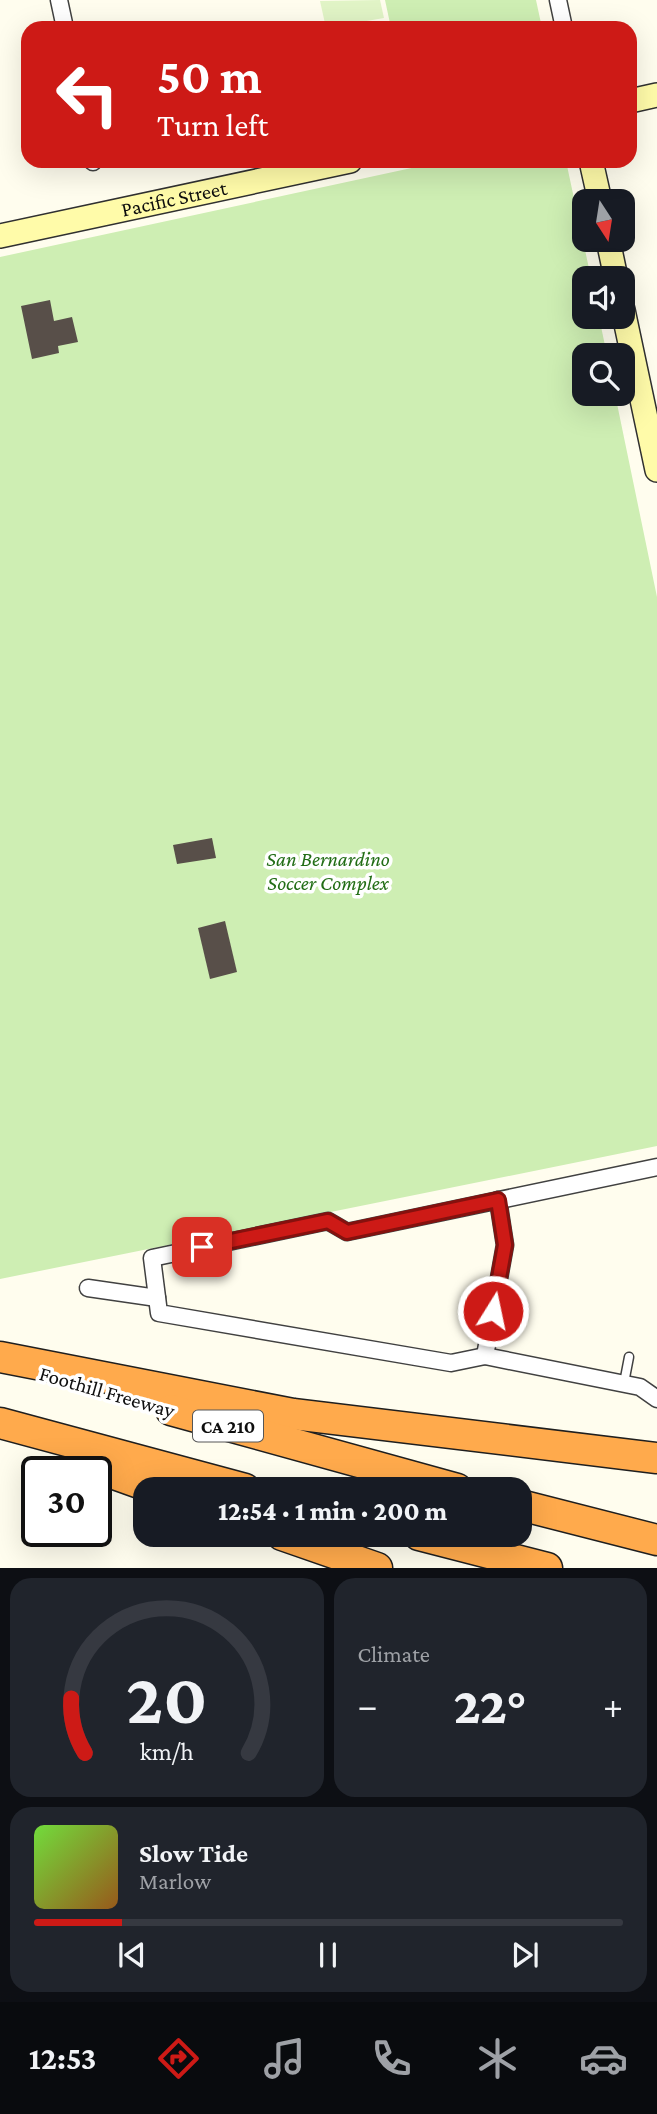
<!DOCTYPE html>
<html lang="en">
<head>
<meta charset="utf-8">
<style>
  body { margin:0; font-family:"Crimson Pro",serif; background:#20242c; color:#f1f3f6; height:100vh; display:flex; flex-direction:column; font-size:26px; white-space:nowrap }
  * { box-sizing:border-box; margin:0 }
  p { font-size:23px; color:#9ea1a6 }
  .icon { flex:none; width:38px; height:38px; fill:none; stroke:currentColor; stroke-width:2; stroke-linecap:round; stroke-linejoin:round }
  .map { position:relative; height:1568px; overflow:hidden }
  .sheet { display:flex; flex-direction:column; gap:10px; padding:10px; background:#0d0f14; flex:1 }
  .sheet>* { flex:none }
  .top-card { position:absolute; left:21px; top:21px; width:616px; height:147px; border-radius:21px; box-shadow:0 7px 28px #0002; background:#cd1a16; color:#fff; overflow:hidden }
  .needle { width:46px; rotate:168deg }
  .buttons { position:absolute; left:572px; top:189px; display:grid; gap:14px }
  .buttons a { display:grid; place-items:center; width:63px; height:63px; border-radius:14px; background:#171b24; box-shadow:0 7px 28px #0002; font-size:35px }
  .speed { position:absolute; left:21px; top:1456px; display:flex; gap:14px; font-size:35px; font-weight:700; text-align:center }
  .speed>* { display:grid; place-content:center; width:91px; height:91px; border-radius:50%; background:#171b24; box-shadow:0 7px 28px #0002; line-height:1 }
  .speed .limit { border:4px solid #111; border-radius:10px; background:#fff; color:#111 }
  .pin { position:absolute; display:grid; place-items:center; width:60px; height:60px; color:#fff; margin:-30px; border-radius:14px; box-shadow:0 4px 10px #0006 }
  .me { position:absolute; width:77px; margin:-38px; rotate:10deg; stroke-linejoin:round; filter:drop-shadow(0 0 5px #0008) }
  .turn { display:flex; align-items:center; gap:24px; height:147px; padding:0 21px; font-size:32px }
  .turn .icon { width:91px; height:91px; stroke-width:2.5 }
  .turn b { display:block; font-size:49px; line-height:60px }
  .big { font-size:52px; font-weight:800; line-height:1.1 }
  .sheet .widget { flex:1; display:flex; flex-direction:column; justify-content:center; gap:10px; min-width:0; padding:0 24px; border-radius:21px; background:#20242c }
  .sheet .dial { align-items:center; gap:0 }
  .dial svg { height:182px; overflow:visible; fill:none; stroke:#363941; stroke-width:7; stroke-linecap:round; text-anchor:middle }
  .dial text { fill:#f1f3f6; stroke:none }
  .song { display:flex; align-items:center; gap:21px }
  .cover { width:84px; height:84px; border-radius:10px; background:linear-gradient(135deg,hsl(100 70% 55%),hsl(30 70% 35%)) }
  .played { height:7px; border-radius:4px; background:linear-gradient(90deg,#cd1a16 15%,#363941 15%) }
  .keys { display:flex; justify-content:space-around; direction:ltr }
  .heat { display:flex; justify-content:space-between; align-items:center; font-size:38px; direction:ltr }
  .sheet .tiles { flex:1; display:grid; gap:10px; grid-template-columns:1fr 1fr }
  .widget:last-child { grid-column:span 2 }
  .trip { position:absolute; left:133px; top:1477px; width:399px; height:70px; border-radius:21px; background:#171b24; box-shadow:0 7px 28px #0002; font-weight:800; line-height:70px; text-align:center }
  .dock { display:flex; height:112px; justify-content:space-around; align-items:center; background:#090b0e; color:#9ea1a6 }
  .dock .icon { width:49px; height:49px }
  .dock .current { color:#cd1a16 }
  .dock b { font-size:32px; color:#f1f3f6 }
  .map>svg:first-child { display:block }
  .green { fill:#ceeeb3 }
  .pitch { fill:#e1f4c6 }
  .building { fill:#584f49 }
  .lines { fill:none; stroke-linecap:round; stroke-linejoin:round }
  .lane-casing { stroke:#414141; stroke-width:11 }
  .street-casing { stroke:#414141; stroke-width:19 }
  .secondary-casing { stroke:#303030; stroke-width:26 }
  .highway-casing { stroke:#1f1f1f; stroke-width:33 }
  .lane { stroke:#fff; stroke-width:8 }
  .street { stroke:#fff; stroke-width:16 }
  .secondary { stroke:#fffba9; stroke-width:23 }
  .highway { stroke:#ffaa4c; stroke-width:30 }
  .route-casing { stroke:#85110e; stroke-width:18 }
  .route { stroke:#cd1a16; stroke-width:12 }
  .labels { text-anchor:middle; dominant-baseline:central; stroke-width:7; stroke-linejoin:round; paint-order:stroke }
  .shield { fill:#fff; stroke:#565656; stroke-width:2 }
  .shield-label { font-size:19px; font-weight:bold; fill:#0e0e0e }
  .street-label { font-size:21px; fill:#0e0e0e; stroke:#fff }
  .park-label { font-size:21px; font-style:italic; fill:#226d16; stroke:#fff }
</style>
</head>
<body>
<div class="map">
<svg width="657" height="1568" viewBox="0 0 657 1568">
  <rect width="100%" height="100%" fill="#fffdee"/>
  <g class="green">
    <polygon points="385,0 536,0 542,28 391,28"/>
    <polygon points="444,161 566,161 591,278 584,278 584,317 599,317 607,355 584,355 584,394 615,394 657,597 657,1146 0,1279 0,257"/>
  </g>
  <polygon class="pitch" points="380,0 384,18 326,28 320,1"/>
  <g class="building">
    <polygon points="50,300 54,321 72,317 78,342 58,346 59,353 32,359 21,306"/>
    <polygon points="212,838 216,858 177,864 173,845"/>
    <polygon points="225,921 237,972 210,979 198,928"/>
  </g>
  <g class="lines">
    <g class="lane-casing">
      <polyline id="lane" points="624,1383 629,1357"/>
    </g>
    <g class="street-casing">
      <g id="street">
        <polyline points="59,0 65,28"/>
        <polyline points="558,0 564,28"/>
        <polyline points="92,161 93,162"/>
        <polyline points="657,1167 347,1232 328,1221 152,1258 159,1313 451,1363 485,1356 640,1387 657,1399"/>
        <polyline points="88,1288 157,1298"/>
        <polyline points="485,1356 505,1245 498,1200"/>
      </g>
    </g>
    <g class="secondary-casing">
      <g id="secondary">
        <polyline points="630,101 657,95"/>
        <polyline points="591,161 600,201"/>
        <path id="s1" d="M 0,236 L 350,161"/>
        <polyline points="608,240 616,278"/>
        <polyline points="623,310 657,470"/>
      </g>
    </g>
    <g class="highway-casing">
      <g id="highway">
        <polyline points="0,1357 293,1414 657,1458"/>
        <polyline points="171,1410 457,1489"/>
        <polyline points="0,1423 245,1489"/>
        <polyline points="89,1465 156,1489"/>
        <polyline points="520,1505 657,1540"/>
        <polyline points="282,1535 377,1568"/>
        <polyline points="419,1535 547,1568"/>
      </g>
    </g>
    <use href="#lane" class="lane"/>
    <use href="#street" class="street"/>
    <use href="#secondary" class="secondary"/>
    <use href="#highway" class="highway"/>
  </g>
  <g class="lines">
    <g class="route-casing">
      <polyline id="route" points="202,1247 328,1221 347,1232 498,1200 505,1245 493,1311"/>
    </g>
    <use href="#route" class="route"/>
  </g>
  <g class="labels">
    <rect class="shield" x="193" y="1410.5" width="70" height="31" rx="5"/>
    <g class="shield-label">
      <text x="228" y="1426">CA 210</text>
    </g>
    <g class="street-label">
      <text stroke="none"><textPath href="#s1" startOffset="178">Pacific Street</textPath></text>
      <text transform="translate(107 1392) rotate(16)">Foothill Freeway</text>
    </g>
    <g class="park-label">
      <text x="328" y="859">San Bernardino<tspan x="328" dy="24">Soccer Complex</tspan></text>
    </g>
  </g>
</svg>
<div class="buttons">
<a><svg class="needle" viewBox="-14 -14 28 28"><path d="M0-13l5 13h-10z" fill="#e53935"/><path d="M0 13l5-13h-10z" fill="#9ea1a6"/></svg></a>
<a><svg class="icon" aria-label="sound" viewBox="0 0 24 24"><path d="M4 9h4l5-4v14l-5-4H4zM17 9q2 3 0 6"/></svg></a>
<a><svg class="icon" aria-label="search" viewBox="0 0 24 24"><circle cx="10" cy="10" r="6"/><path d="M15 15l6 6"/></svg></a>
</div>
<div class="speed"><div class="limit">30</div></div>
<div class="pin" style="left:202px;top:1247px;background:#d93025"><svg class="icon" aria-label="arrive" viewBox="0 0 24 24"><path d="M6 21V4h12l-3 4 3 4H6"/></svg></div>
<svg class="me" style="left:493px;top:1311px" viewBox="-20 -20 40 40"><circle r="17" fill="#cd1a16" stroke="#fff" stroke-width="3"/><path d="M0-11L8 9 0 5-8 9z" fill="#fff"/></svg>
<div class="trip">12:54 · 1 min · 200 m</div>
<div class="top-card">
<div class="turn"><svg class="icon" aria-label="left" viewBox="0 0 24 24"><path d="M17 20v-9H6M10 6l-5 5 5 5"/></svg><div><b>50 m</b>Turn left</div></div>
</div>
</div>
<section class="sheet">
<div class="tiles">
<div class="widget dial"><svg viewBox="0 0 100 80">
<path d="M14 69A42 42 0 1 1 86 69"/>
<path d="M14 69A42 42 0 0 1 8 45" stroke="#cd1a16"/>
<text x="50" y="56" font-size="32" font-weight="700">20</text>
<text x="50" y="72" font-size="11">km/h</text>
</svg></div>
<div class="widget"><p>Climate</p>
<div class="heat"><a>−</a><b class="big">22°</b><a>+</a></div>
</div>
<div class="widget">
<div class="song"><i class="cover"></i><div><b>Slow Tide</b><p>Marlow</p></div></div>
<div class="played"></div>
<div class="keys"><svg class="icon" aria-label="previous" viewBox="0 0 24 24"><path d="M18 5L8 12l10 7zM5 5v14"/></svg><svg class="icon" aria-label="pause" viewBox="0 0 24 24"><path d="M8 5v14M16 5v14"/></svg><svg class="icon" aria-label="next" viewBox="0 0 24 24"><path d="M6 5l10 7-10 7zM19 5v14"/></svg></div>
</div>
</div>
</section>
<nav class="dock">
<b>12:53</b>
<svg class="icon current" aria-label="directions" viewBox="0 0 24 24"><path d="M12 3l9 9-9 9-9-9zM9 14v-3h6M13 9l2 2-2 2"/></svg>
<svg class="icon" aria-label="music" viewBox="0 0 24 24"><path d="M9 18V5l10-2v13"/><circle cx="6" cy="18" r="3"/><circle cx="16" cy="16" r="3"/></svg>
<svg class="icon" aria-label="phone" viewBox="0 0 24 24"><path d="M5 4h4l2 5-3 2q2 4 5 5l2-3 5 2v4C11 20 4 13 5 4z"/></svg>
<svg class="icon" aria-label="climate" viewBox="0 0 24 24"><path d="M12 3v18M4 7l16 10M4 17L20 7"/></svg>
<svg class="icon" aria-label="car" viewBox="0 0 24 24"><path d="M5 17H2v-5l4-1 3-4h7l3 4 3 1v5h-3M9 17h6M6 11h13"/><circle cx="7" cy="17" r="2"/><circle cx="17" cy="17" r="2"/></svg>
</nav>
</body>
</html>
